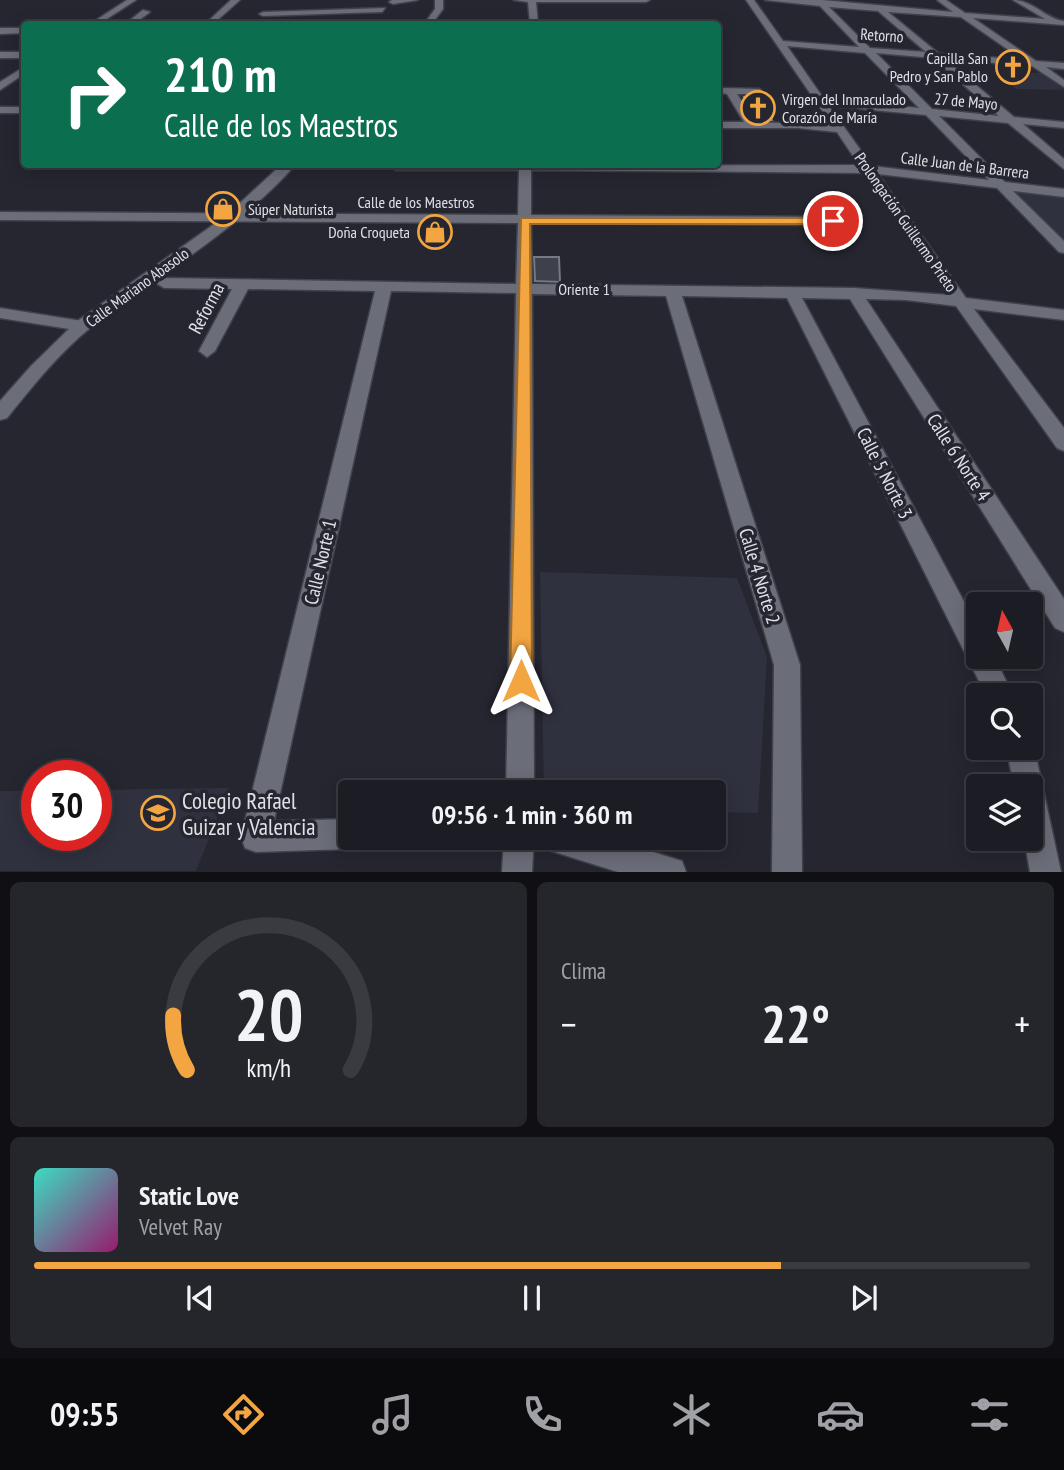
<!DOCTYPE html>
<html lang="es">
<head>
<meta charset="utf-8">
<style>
  body { margin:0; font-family:"PT Sans Narrow",sans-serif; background:#25252c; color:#f1f3f6; height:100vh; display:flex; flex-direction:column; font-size:26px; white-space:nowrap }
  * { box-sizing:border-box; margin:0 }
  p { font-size:23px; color:#a0a1a6 }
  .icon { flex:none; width:38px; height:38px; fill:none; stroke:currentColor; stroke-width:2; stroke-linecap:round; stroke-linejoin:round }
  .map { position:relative; height:872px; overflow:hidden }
  .drawer { display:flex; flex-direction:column; gap:10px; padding:10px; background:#0f0f14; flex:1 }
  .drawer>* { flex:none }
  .banner { position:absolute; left:21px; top:21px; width:700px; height:147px; border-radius:7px; box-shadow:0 4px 18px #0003,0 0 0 2px #3a3a41; background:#0b6e4f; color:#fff; overflow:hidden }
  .needle { width:46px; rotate:352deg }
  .buttons { position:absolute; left:966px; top:592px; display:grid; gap:14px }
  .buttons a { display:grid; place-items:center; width:77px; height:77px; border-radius:7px; background:#1c1c24; box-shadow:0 4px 18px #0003,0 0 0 2px #3a3a41; font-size:35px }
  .speed { position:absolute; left:21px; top:760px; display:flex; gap:14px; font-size:35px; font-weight:700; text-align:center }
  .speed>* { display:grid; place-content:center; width:91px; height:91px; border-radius:50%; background:#1c1c24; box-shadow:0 4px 18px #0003,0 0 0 2px #3a3a41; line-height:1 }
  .speed .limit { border:10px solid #d22; background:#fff; color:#111 }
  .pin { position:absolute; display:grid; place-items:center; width:60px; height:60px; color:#fff; margin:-30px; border:4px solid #fff; border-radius:50%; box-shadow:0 2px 7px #0007 }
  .me { position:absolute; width:77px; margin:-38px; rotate:0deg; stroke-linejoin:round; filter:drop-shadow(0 0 5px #0008) }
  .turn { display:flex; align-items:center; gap:24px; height:147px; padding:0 28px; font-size:32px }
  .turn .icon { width:91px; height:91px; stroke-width:2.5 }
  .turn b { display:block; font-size:49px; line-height:60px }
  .big { font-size:52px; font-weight:800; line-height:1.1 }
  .drawer .widget { flex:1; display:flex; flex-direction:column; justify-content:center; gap:10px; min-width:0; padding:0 24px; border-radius:10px; background:#25252c }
  .drawer .dial { align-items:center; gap:0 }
  .dial svg { height:182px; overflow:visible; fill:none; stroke:#3a3a41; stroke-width:7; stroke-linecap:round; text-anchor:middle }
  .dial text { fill:#f1f3f6; stroke:none }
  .song { display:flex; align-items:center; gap:21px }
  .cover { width:84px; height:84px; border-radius:10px; background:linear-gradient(135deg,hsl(170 70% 55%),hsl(320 70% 35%)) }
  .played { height:7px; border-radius:4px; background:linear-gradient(90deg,#f2a541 75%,#3a3a41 75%) }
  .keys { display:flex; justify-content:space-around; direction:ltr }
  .heat { display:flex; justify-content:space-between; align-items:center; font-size:38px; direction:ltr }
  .drawer .tiles { flex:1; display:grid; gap:10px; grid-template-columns:1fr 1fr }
  .widget:last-child { grid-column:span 2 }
  .trip { position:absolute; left:338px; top:780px; width:388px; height:70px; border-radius:7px; background:#1c1c24; box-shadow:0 4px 18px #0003,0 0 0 2px #3a3a41; font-weight:800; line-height:70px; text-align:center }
  .tabs { display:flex; height:112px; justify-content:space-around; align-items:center; background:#0b0b0e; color:#a0a1a6 }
  .tabs .icon { width:49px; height:49px }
  .tabs .current { color:#f2a541 }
  .tabs b { font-size:32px; color:#f1f3f6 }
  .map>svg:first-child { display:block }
  .built { fill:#2f313f }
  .building { fill:#3e404a; stroke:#767883; stroke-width:2 }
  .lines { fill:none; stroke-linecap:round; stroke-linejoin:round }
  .minor-casing { stroke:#40414a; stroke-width:3 }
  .tertiary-casing { stroke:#40414a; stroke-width:3 }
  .minor { fill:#6b6d79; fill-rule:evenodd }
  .tertiary { fill:#6b6d79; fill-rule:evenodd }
  .route { fill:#f2a541; stroke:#9d6b2a; stroke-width:2 }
  .labels { text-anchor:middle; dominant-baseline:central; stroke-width:7; stroke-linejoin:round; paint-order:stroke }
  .far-street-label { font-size:16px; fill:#e0e1e7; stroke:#252630 }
  .far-poi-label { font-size:16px; fill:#e0e1e7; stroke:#252630; text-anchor:end }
  .street-label { font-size:19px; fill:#e0e1e7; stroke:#252630 }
  .near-poi-label { font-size:23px; fill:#e0e1e7; stroke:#252630; text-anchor:start }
</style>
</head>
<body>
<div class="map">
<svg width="1064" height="872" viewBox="0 0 1064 872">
  <rect width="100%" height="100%" fill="#252630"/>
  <g class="built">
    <polygon points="996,72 1045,73 1064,90 1016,89"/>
    <polygon points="1015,191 1064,197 1064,241"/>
    <polygon points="540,572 737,578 767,657 758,813 714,812 714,793 544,793"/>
    <polygon points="229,788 196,871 0,871 0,791 37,791 37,835 96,835 96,790"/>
  </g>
  <g class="building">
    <polygon points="763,96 772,120 756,119 744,97"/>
    <polygon points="534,257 559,257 560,282 535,281"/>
  </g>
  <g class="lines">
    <g class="minor-casing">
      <g id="minor">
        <polygon points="127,0 136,0 99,24 90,24"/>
        <polygon points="231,0 240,0 213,24 205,24"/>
        <polygon points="392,0 418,0 393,4 389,2"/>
        <polygon points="514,0 650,0 646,2 536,2 538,24 530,24 528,2"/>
        <path d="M 746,0 L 754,0 L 783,41 L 859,47 L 820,6 L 765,0 L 822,0 L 953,12 L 937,0 L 946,0 L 965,13 L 1045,19 L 1013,0 C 1033,0 1046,19 1064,21 L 1064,25 L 973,18 L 1036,61 L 1064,63 L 1064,69 L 1046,67 L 1064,80 L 1064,87 L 1032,66 L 945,59 L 1014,117 L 1064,122 L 1064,128 L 1023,124 L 1064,159 L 1064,169 L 1008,123 L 939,116 L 1005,182 L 1064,189 L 1064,197 L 1013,191 L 1064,241 L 1064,253 L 1059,252 L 997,188 L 878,174 L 966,298 L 1064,310 L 1064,320 L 974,309 L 1064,428 L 1064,451 L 1057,448 L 956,306 L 906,300 L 866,299 L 1064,599 L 1064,632 L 1055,628 L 850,299 L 802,298 L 978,628 L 978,656 L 994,656 L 1013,695 L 986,695 L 787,298 L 682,296 L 800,665 L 802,872 L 772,872 L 774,665 L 666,296 L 532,294 L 534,793 L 506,793 L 516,293 L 391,291 L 274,821 L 350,819 L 350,838 L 363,838 L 361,845 L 350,849 L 256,852 L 245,848 L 241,837 L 375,291 L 248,289 L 215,351 L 207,357 L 199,351 L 232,289 L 164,288 L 156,283 L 164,278 L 516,284 L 518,223 L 0,220 L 0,212 L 518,215 L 519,170 L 396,170 L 390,166 L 859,165 L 837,132 L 798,128 L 718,128 L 718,122 L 744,122 L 727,94 L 718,92 L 722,88 L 760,89 L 761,91 L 756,94 L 737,94 L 755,122 L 832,125 ZM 829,7 L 878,11 L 926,52 L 870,48 ZM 888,12 L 961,17 L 1023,60 L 938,53 ZM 787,46 L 865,53 L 919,108 L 824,99 ZM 876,53 L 933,58 L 999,116 L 932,109 ZM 829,106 L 926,115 L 989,180 L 872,166 ZM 531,170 L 864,173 L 949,295 L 854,288 L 532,284 L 531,223 L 833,225 L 840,221 L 833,217 L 531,215 Z"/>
        <polygon points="385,8 382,12 263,16 259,14 263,12"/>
        <polygon points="143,10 150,12 134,24 125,24"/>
        <polygon points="0,28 24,28 24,33 0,34"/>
        <rect x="0" y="52" width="24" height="6"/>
        <polygon points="24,67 24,74 0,90 0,82"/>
        <rect x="0" y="107" width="24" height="6"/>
        <polygon points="0,308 82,321 90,326 82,331 0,318"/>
        <polygon points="1031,740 1034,747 1061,872 1030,872 1024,838 1031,838 1031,786 1014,786 1006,747 1031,747"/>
        <polygon points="504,838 534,838 532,872 502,872"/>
        <polygon points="541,838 608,838 682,861 686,872 618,872 545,849"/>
      </g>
    </g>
    <g class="tertiary-casing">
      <g id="tertiary">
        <polygon points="435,0 443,0 443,9 432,24 424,24 435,9"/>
        <path d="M 282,164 L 296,164 C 238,230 159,275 90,328 C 59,353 32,387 7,418 L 0,420 L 0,401 L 31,366 L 76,322 L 227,215 Z"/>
      </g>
    </g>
    <use href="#minor" class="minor"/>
    <use href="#tertiary" class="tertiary"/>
  </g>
  <polygon class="route" points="521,218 833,218 838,221 833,224 530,224 532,681 529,688 521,692 513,688 510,681"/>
  <defs>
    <g id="church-ring" transform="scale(1.75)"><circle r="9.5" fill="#252630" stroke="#f2a541" stroke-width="1.5"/><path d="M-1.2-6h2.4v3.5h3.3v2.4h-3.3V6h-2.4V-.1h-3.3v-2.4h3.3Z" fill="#f2a541"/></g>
    <g id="shop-ring" transform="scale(1.75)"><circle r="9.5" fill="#252630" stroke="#f2a541" stroke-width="1.5"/><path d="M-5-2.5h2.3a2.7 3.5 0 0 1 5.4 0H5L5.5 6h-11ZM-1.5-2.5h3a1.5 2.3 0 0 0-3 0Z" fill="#f2a541"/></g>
    <g id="school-ring" transform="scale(1.75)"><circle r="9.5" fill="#252630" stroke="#f2a541" stroke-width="1.5"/><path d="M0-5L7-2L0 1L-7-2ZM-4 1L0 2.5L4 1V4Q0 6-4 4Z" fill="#f2a541"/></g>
  </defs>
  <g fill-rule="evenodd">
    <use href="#church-ring" x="1013" y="67"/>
    <use href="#church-ring" x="758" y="108"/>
    <use href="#shop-ring" x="223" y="209"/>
    <use href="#shop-ring" x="435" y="232"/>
    <use href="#school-ring" x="158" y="813"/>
  </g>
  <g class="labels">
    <g class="far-street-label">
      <text transform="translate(882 35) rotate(4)">Retorno</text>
      <text transform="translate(966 101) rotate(5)">27 de Mayo</text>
      <text transform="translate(965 165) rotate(7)">Calle Juan de la Barrera</text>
      <text x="416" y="202">Calle de los Maestros</text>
      <text transform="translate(906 222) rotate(55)">Prolongación Guillermo Prieto</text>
      <text transform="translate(137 287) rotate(-36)">Calle Mariano Abasolo</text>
      <text x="584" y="289">Oriente 1</text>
    </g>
    <g class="far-poi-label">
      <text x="988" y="58">Capilla San<tspan x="988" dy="18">Pedro y San Pablo</tspan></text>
      <text x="782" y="99" text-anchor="start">Virgen del Inmaculado<tspan x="782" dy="18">Corazón de María</tspan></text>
      <text x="248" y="209" text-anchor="start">Súper Naturista</text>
      <text x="410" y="232">Doña Croqueta</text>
    </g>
    <g class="street-label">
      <text transform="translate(206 308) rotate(-62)">Reforma</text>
      <text transform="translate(959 457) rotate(57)">Calle 6 Norte 4</text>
      <text transform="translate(885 473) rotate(63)">Calle 5 Norte 3</text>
      <text transform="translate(320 562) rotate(-77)">Calle Norte 1</text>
      <text transform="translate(760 576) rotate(73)">Calle 4 Norte 2</text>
    </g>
    <g class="near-poi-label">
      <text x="182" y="800">Colegio Rafael<tspan x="182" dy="26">Guizar y Valencia</tspan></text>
    </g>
  </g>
</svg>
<div class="buttons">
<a><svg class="needle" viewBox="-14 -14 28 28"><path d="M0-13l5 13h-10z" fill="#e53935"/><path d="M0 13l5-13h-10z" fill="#a0a1a6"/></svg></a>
<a><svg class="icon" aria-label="search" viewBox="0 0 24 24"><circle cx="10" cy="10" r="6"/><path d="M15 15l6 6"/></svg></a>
<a><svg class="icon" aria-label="layers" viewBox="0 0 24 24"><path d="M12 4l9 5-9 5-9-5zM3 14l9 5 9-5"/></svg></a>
</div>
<div class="speed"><div class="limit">30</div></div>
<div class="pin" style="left:833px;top:221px;background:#d93025"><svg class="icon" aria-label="arrive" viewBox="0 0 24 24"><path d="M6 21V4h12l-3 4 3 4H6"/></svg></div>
<svg class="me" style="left:521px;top:681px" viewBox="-20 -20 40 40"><path d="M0-17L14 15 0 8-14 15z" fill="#f2a541" stroke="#fff" stroke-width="4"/></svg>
<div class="trip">09:56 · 1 min · 360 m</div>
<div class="banner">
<div class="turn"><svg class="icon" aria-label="right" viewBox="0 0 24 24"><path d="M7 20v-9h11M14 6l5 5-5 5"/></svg><div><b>210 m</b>Calle de los Maestros</div></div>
</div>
</div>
<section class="drawer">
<div class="tiles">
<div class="widget dial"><svg viewBox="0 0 100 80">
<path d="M14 69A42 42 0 1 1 86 69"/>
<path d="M14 69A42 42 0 0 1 8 45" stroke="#f2a541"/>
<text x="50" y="56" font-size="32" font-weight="700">20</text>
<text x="50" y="72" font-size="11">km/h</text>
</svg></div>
<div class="widget"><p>Clima</p>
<div class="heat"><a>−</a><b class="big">22°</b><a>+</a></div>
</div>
<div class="widget">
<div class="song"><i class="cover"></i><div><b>Static Love</b><p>Velvet Ray</p></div></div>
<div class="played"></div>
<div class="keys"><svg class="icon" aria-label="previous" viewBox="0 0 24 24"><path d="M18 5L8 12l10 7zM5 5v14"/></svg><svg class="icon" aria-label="pause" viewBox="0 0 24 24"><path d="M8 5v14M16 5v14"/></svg><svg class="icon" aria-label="next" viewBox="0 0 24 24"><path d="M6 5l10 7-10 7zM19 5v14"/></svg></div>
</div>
</div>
</section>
<nav class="tabs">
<b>09:55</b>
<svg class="icon current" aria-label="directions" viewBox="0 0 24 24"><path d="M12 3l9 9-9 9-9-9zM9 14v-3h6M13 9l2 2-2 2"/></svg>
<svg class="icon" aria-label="music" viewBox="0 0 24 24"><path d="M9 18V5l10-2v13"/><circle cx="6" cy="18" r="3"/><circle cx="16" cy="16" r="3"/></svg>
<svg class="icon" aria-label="phone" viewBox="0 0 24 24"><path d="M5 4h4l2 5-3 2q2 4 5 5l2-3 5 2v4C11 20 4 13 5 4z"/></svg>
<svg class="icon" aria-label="climate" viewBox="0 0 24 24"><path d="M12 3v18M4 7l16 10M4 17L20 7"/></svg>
<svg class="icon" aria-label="car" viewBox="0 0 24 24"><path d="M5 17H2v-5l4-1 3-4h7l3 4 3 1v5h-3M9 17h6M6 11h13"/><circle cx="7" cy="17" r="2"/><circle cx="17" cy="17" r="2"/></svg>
<svg class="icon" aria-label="filters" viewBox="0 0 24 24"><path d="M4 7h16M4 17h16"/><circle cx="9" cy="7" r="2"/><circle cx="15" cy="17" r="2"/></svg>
</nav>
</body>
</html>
